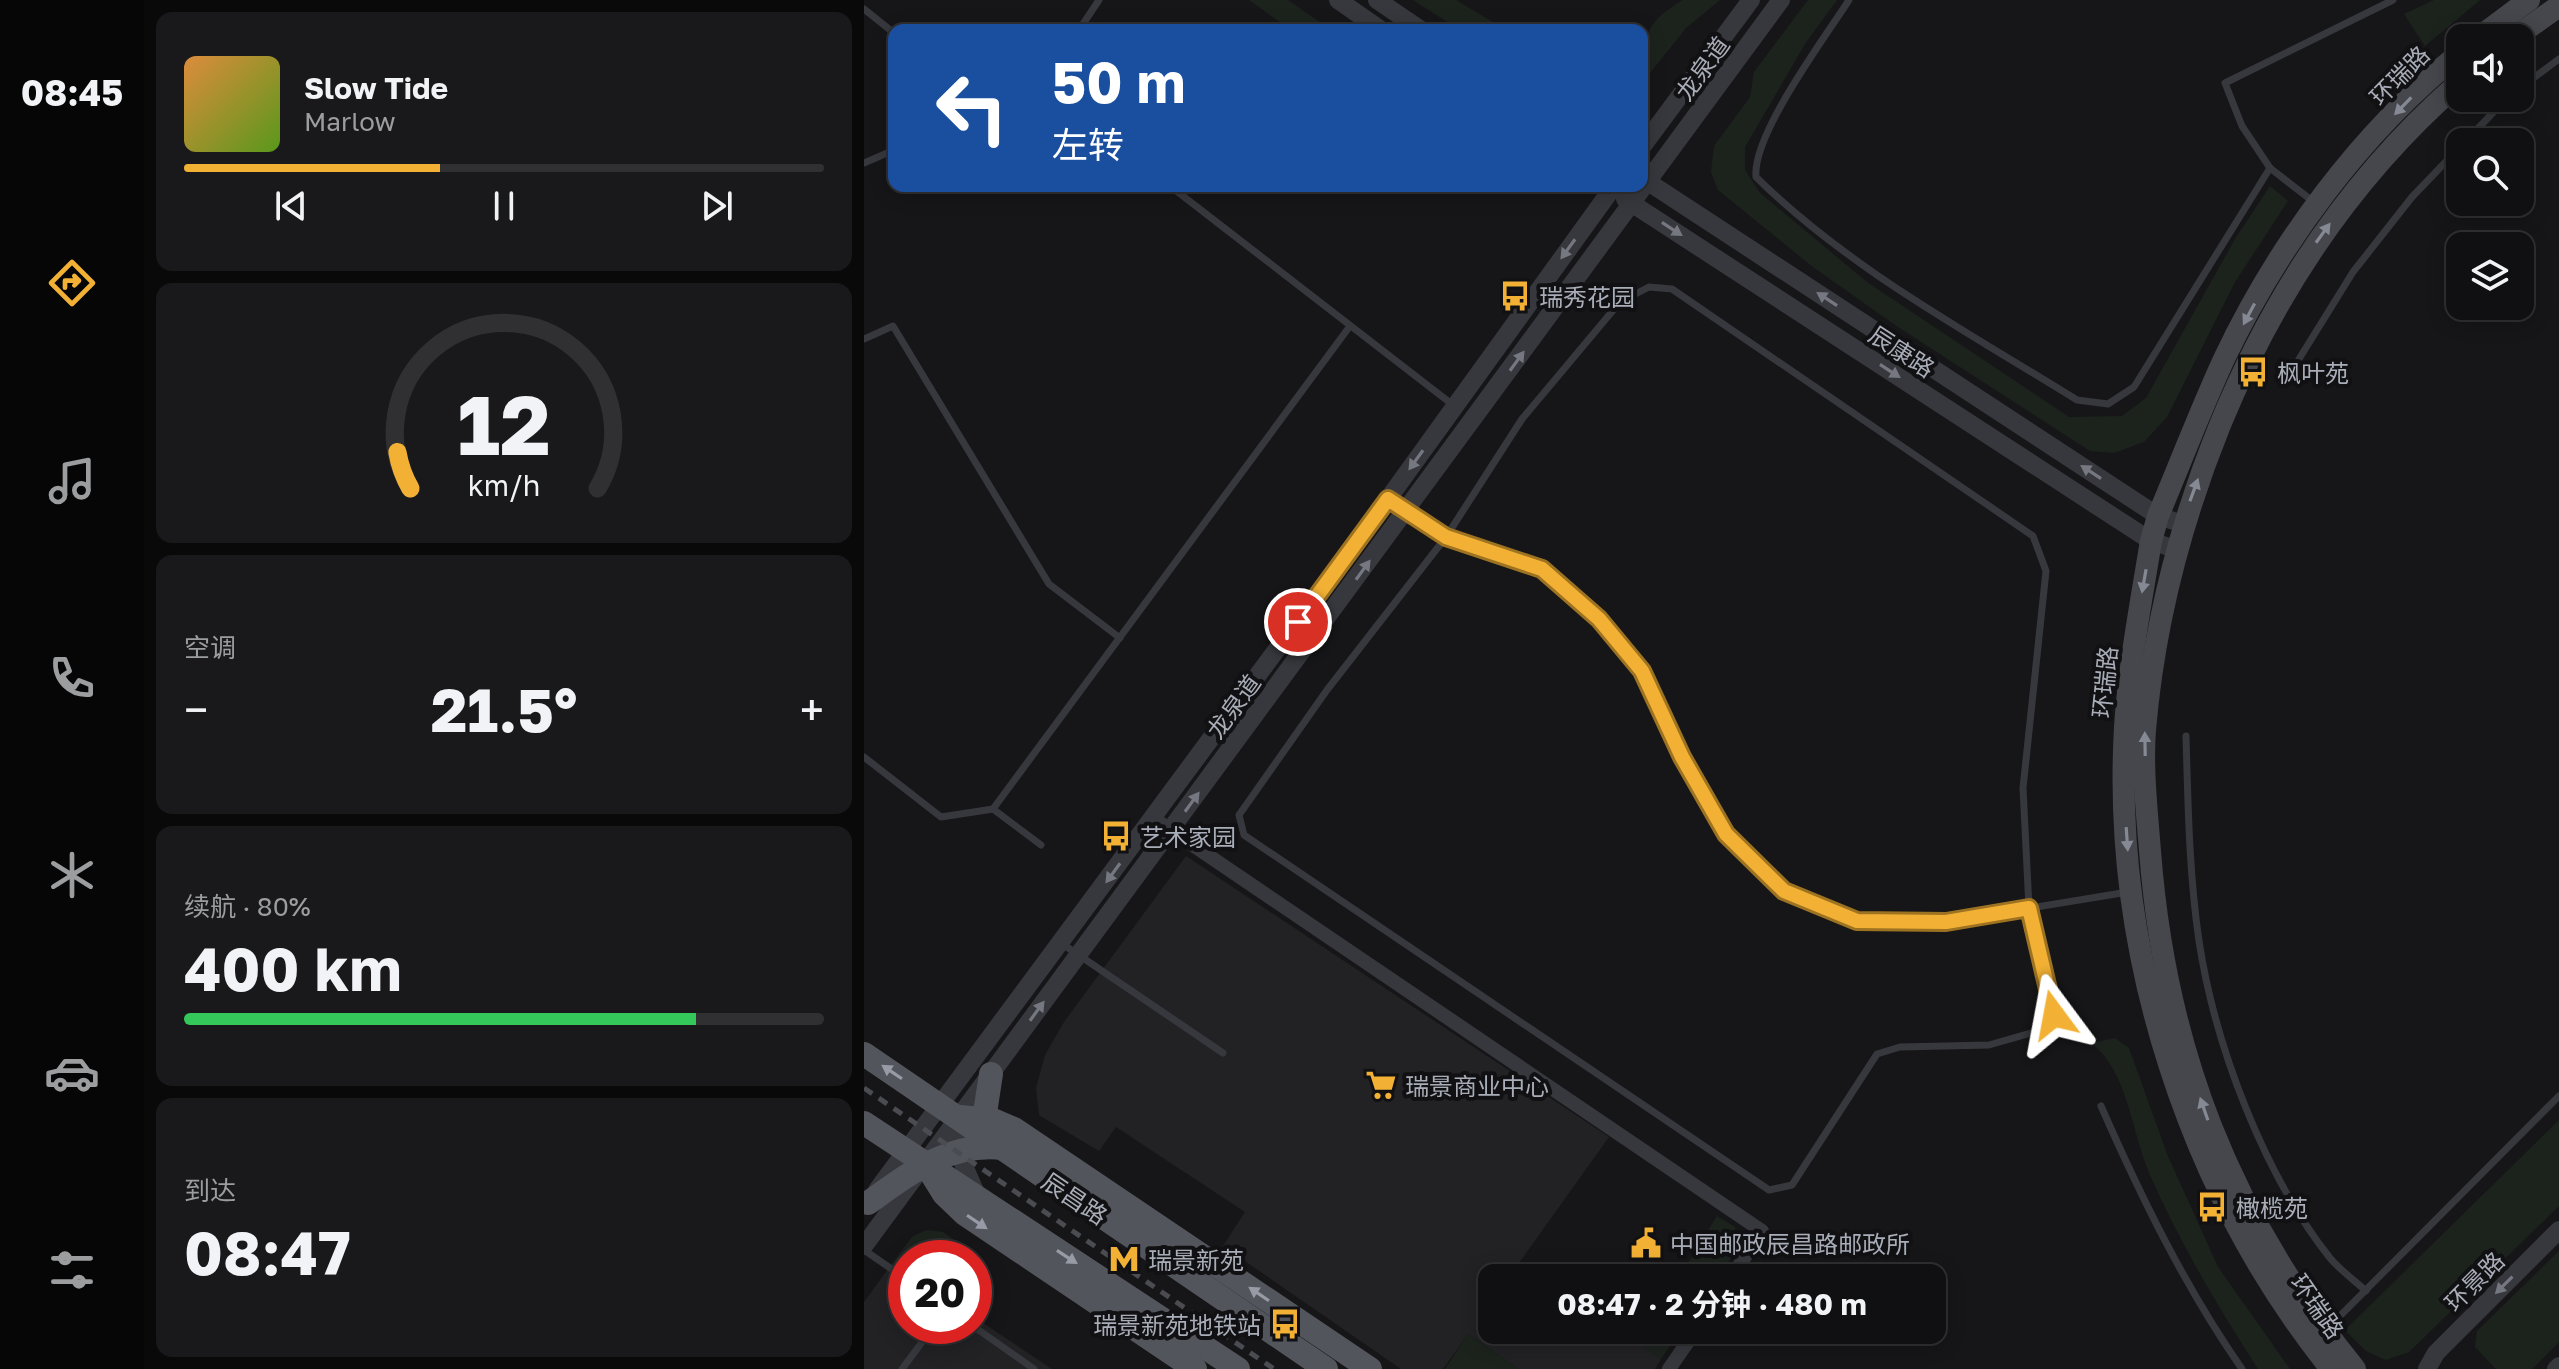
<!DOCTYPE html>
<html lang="zh">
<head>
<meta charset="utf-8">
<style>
  body { margin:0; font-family:"Golos Text","Noto Sans SC",sans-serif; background:#19191b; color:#f1f3f6; height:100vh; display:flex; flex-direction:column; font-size:30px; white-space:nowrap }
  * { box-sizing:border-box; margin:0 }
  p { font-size:26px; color:#9c9d9f }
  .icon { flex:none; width:44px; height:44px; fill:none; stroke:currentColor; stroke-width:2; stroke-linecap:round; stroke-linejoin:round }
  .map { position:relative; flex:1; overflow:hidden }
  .side { display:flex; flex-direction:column; gap:12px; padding:12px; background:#09090a; width:720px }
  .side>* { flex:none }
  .guide { position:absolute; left:24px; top:24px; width:760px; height:168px; border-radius:16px; box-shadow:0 4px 20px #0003,0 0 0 2px #303032; background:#1a4fa0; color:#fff; overflow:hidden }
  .tools { position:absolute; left:1582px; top:24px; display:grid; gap:16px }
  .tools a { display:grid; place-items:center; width:88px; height:88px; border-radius:16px; background:#101012; box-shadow:0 4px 20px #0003,0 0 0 2px #303032; font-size:40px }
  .speed { position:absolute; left:24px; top:1240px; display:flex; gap:16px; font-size:40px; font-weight:700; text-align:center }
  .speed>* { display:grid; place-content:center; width:104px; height:104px; border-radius:50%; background:#101012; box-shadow:0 4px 20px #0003,0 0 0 2px #303032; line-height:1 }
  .speed .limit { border:12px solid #d22; background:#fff; color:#111 }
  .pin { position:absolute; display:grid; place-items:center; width:68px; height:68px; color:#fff; margin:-34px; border:4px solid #fff; border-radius:50%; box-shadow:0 2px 8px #0007 }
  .me { position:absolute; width:88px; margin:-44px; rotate:347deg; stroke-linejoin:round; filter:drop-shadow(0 0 6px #0008) }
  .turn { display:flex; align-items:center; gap:28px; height:168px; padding:0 32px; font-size:36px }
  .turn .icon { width:104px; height:104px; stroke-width:2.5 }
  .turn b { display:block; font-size:56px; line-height:68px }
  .big { font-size:60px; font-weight:700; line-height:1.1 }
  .side .card { flex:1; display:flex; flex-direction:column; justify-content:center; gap:12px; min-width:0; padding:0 28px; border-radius:16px; background:#19191b }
  .side .dial { align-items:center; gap:0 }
  .dial svg { height:208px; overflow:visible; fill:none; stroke:#303032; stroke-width:7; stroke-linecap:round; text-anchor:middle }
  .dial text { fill:#f1f3f6; stroke:none }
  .song { display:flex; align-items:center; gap:24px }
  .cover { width:96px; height:96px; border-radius:12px; background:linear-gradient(135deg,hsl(30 70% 55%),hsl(90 70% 35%)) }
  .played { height:8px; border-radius:4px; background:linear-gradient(90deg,#f2b134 40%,#303032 40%) }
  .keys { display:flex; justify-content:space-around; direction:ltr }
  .heat { display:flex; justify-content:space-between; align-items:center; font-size:44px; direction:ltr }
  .charge { height:12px; border-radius:6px; background:linear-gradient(90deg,#34c759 80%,#303032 0) }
  .trip { position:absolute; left:614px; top:1264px; width:468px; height:80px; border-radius:16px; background:#101012; box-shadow:0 4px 20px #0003,0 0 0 2px #303032; font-weight:700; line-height:80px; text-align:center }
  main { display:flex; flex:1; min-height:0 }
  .tabs { display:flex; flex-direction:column; width:144px; justify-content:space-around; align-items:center; background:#060607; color:#9c9d9f }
  .tabs .icon { width:56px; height:56px }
  .tabs .active { color:#f2b134 }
  .tabs b { font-size:36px; color:#f1f3f6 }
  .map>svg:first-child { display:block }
  .built { fill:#222225 }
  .green { fill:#1c231d }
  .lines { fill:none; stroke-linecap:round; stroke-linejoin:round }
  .service { stroke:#37383d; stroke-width:7 }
  .minor { stroke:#37383d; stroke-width:14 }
  .tertiary { stroke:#37383d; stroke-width:18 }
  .secondary { stroke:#45474d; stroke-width:22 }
  .primary { stroke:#53555c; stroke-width:24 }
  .rail { stroke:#4a4c52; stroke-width:5; stroke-dasharray:10 8; stroke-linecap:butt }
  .oneway { fill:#858993 }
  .oneway2 { fill:#757881 }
  .oneway3 { fill:#979ba6 }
  .route-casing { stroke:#9d7322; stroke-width:20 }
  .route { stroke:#f2b134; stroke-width:14 }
  .labels { text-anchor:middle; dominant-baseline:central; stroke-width:8; stroke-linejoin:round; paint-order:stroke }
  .street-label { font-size:24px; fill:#a8adb8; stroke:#111113 }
  .poi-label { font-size:24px; fill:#a8adb8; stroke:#111113; text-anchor:start }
</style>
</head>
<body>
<main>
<nav class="tabs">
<b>08:45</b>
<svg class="icon active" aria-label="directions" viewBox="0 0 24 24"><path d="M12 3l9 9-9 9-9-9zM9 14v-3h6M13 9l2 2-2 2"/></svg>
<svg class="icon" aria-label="music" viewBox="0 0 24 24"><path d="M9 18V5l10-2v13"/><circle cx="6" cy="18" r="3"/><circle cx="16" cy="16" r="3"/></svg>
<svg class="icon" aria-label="phone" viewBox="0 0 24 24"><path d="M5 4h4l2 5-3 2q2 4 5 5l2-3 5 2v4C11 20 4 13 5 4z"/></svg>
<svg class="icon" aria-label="climate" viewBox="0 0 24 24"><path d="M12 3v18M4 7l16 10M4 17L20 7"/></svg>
<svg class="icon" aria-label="car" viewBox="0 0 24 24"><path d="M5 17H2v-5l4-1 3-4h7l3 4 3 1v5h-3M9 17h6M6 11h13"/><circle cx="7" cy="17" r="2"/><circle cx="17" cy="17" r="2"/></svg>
<svg class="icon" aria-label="filters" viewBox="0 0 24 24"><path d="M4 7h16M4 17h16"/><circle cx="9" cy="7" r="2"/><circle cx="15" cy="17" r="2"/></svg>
</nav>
<section class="side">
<div class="card">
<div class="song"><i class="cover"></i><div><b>Slow Tide</b><p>Marlow</p></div></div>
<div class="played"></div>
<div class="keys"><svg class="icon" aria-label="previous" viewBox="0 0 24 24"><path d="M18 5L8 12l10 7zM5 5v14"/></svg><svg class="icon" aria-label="pause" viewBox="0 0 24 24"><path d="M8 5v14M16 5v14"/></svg><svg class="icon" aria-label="next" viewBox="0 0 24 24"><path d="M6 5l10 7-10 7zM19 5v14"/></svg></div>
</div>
<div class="card dial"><svg viewBox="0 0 100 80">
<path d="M14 69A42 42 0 1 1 86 69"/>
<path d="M14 69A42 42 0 0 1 9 55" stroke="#f2b134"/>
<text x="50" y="56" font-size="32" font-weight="700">12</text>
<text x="50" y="72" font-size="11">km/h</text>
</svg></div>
<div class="card"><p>空调</p>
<div class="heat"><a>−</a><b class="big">21.5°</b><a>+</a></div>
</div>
<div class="card"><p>续航 · 80%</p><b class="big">400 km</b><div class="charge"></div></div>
<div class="card"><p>到达</p><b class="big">08:47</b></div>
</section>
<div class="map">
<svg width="1695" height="1369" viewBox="0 0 1695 1369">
  <rect width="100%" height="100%" fill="#161618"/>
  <g class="built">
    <polygon points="322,856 745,1137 655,1263 676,1278 628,1278 628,1330 754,1330 797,1359 791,1369 655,1369 604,1334 579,1369 537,1369 359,1246 381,1212 252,1127 235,1151 175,1115 172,1088 181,1055 200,1022"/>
    <polygon points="29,1262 42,1271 42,1326 110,1326 110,1317 188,1369 0,1369 0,1302"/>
  </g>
  <g class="green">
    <polygon points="385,0 424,0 467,30 427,30"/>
    <polygon points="549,0 592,0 642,30 596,30"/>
    <path d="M 819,0 L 856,0 L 822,28 L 778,83 C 778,40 779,23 819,0 Z"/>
    <polygon points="944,0 973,0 941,44 881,147 881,170 896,193 1003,282 1205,417 1258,416 1282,398 1371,239 1406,186 1424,201 1371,282 1303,417 1280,442 1250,453 1226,451 1034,327 949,267 854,190 847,172 850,146 886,97 890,72"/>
    <polygon points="1570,0 1616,0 1561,46 1540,14"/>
    <path d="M 1251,1038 L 1265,1048 L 1303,1154 L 1354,1267 L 1426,1369 L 1394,1369 C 1354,1307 1316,1243 1286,1175 C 1268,1134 1264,1070 1227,1043 Z"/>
    <polygon points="1695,1120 1695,1206 1545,1352 1522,1360 1502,1351 1481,1330"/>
    <polygon points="853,1216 871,1227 871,1252 854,1278 826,1278 818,1273"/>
    <polygon points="63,1230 79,1232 108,1252 103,1258 42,1258 42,1271 29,1262 49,1236"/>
    <polygon points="1695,1251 1695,1342 1668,1369 1632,1369 1611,1347 1613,1331"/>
    <polygon points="778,1330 817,1330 797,1359 770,1341"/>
    <polygon points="604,1334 655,1369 581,1369"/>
  </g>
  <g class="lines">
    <g class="service">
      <path d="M 985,0 C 960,39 888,135 892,177 C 984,268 1104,332 1213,400 L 1244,404 L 1270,387 L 1406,168"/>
      <polyline points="0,9 30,33"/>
      <polyline points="215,30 235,0"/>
      <polyline points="1656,88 1695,59"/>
      <polyline points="1601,142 1643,98"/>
      <polyline points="0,163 30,150"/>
      <polyline points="306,186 589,405"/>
      <polyline points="1451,203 1406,168 1378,126 1361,83 1529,0"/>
      <polygon points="785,287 808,289 1169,536 1182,571 1159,788 1165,908 1190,1015 1184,1028 1125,1045 1036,1047 1013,1054 928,1185 905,1190 380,835 375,815 463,690 582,537 658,419 756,302"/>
      <polyline points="0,339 29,326 185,584 256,638"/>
      <polyline points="1435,359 1489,272 1548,197 1596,147"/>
      <polyline points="524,499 582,537 678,569 735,619 778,671 818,757 862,834 920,891 993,921 1082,922 1264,892"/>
      <path d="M 1322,736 C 1324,804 1325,873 1335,941 C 1351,1046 1400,1175 1466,1258 C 1476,1270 1490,1280 1502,1291"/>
      <polyline points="0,757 77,817 129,809 177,845"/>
      <polyline points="129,809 486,326"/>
      <polyline points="197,943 359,1053"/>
      <path d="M 1237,1106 C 1277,1197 1321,1287 1378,1369"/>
      <polyline points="0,1250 42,1279"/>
      <polyline points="109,1326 170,1369"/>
      <polyline points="1465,1327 1695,1096"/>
      <polyline points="38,1369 70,1326"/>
    </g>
    <g class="minor">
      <polyline points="289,818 898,1231 867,1278"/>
      <polyline points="805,1369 832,1330"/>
    </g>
    <g class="tertiary">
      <polyline points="474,0 517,30"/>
      <polyline points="513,0 557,30"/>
      <polyline points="778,147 887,0"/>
      <polyline points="778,178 1294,516 1319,524"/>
      <polyline points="761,199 1287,541 1311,549"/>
      <polyline points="94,1139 98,1161 114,1198"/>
      <polyline points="13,1190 524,499 750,186"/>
      <polyline points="0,1246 917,0"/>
      <polyline points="1563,1369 1572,1353 1695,1230"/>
      <polyline points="1692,1369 1695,1366"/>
    </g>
    <g class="secondary">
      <polyline points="1614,38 1665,0"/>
      <polyline points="1650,38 1695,6"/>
      <path d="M 1467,1369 C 1325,1192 1248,954 1261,727 C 1265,665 1277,602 1287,541 L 1294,516 C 1316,464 1336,411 1360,359 C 1414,245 1497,132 1596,53"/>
      <path d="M 1491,1369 C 1366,1215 1301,1049 1286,851 C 1283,812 1278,769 1281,730 C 1290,623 1316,524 1356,425 C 1410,293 1488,176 1596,82"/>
    </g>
    <g class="primary">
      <polyline points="0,1054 462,1369"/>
      <polyline points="127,1074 121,1113 128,1133"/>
      <polyline points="96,1117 129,1120 150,1129 506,1369"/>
      <polyline points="0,1123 374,1369"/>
      <polyline points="67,1173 80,1194 101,1214 331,1369"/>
      <path d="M 4,1203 C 46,1173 85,1142 139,1148"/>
    </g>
    <polyline class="rail" points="0,1088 410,1369"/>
  </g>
  <defs><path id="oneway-solid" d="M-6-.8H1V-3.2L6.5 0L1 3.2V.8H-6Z" transform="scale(2)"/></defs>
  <g class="oneway">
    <use href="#oneway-solid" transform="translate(1539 106) rotate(134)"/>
    <use href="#oneway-solid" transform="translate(1459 233) rotate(-54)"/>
    <use href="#oneway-solid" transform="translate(1385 314) rotate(118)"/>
    <use href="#oneway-solid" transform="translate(1330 490) rotate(-70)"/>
    <use href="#oneway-solid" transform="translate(1280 581) rotate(100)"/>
    <use href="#oneway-solid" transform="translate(1281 744) rotate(-91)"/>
    <use href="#oneway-solid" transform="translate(1263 839) rotate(86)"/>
    <use href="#oneway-solid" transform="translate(1340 1109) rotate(-109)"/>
  </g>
  <g class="oneway2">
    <use href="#oneway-solid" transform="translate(808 229) rotate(33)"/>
    <use href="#oneway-solid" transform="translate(704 249) rotate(126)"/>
    <use href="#oneway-solid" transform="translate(963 299) rotate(-147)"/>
    <use href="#oneway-solid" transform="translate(653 361) rotate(-54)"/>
    <use href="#oneway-solid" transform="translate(1026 371) rotate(33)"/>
    <use href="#oneway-solid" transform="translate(552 460) rotate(126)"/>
    <use href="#oneway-solid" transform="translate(1227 472) rotate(-147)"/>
    <use href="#oneway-solid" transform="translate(499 570) rotate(-54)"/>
    <use href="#oneway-solid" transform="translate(328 802) rotate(-54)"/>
    <use href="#oneway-solid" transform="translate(249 873) rotate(126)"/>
    <use href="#oneway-solid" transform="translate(173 1011) rotate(-54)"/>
    <use href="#oneway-solid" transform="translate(1640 1285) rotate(135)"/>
  </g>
  <g class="oneway3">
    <use href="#oneway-solid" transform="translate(28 1072) rotate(-146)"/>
    <use href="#oneway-solid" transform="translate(113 1222) rotate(34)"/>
    <use href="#oneway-solid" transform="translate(203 1257) rotate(33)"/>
    <use href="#oneway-solid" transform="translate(395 1294) rotate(-146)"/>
  </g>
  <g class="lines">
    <g class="route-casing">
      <polyline id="route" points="434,622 524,499 582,537 678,569 735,619 778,671 818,757 862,834 920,891 993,921 1082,922 1165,908 1190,1015"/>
    </g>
    <use href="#route" class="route"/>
  </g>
  <defs>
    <g id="bus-bare" transform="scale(2.4)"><path d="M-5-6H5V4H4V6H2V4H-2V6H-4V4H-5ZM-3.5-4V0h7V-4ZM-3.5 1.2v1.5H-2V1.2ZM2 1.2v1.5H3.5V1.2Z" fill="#f2b134" stroke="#111113" stroke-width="2.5" paint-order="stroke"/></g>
    <g id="supermarket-bare" transform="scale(2.4)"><path d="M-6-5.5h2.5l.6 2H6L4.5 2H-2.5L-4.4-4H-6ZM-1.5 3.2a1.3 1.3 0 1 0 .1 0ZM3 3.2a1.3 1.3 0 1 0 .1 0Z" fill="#f2b134" stroke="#111113" stroke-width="2.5" paint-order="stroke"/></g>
    <g id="civic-bare" transform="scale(2.4)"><path d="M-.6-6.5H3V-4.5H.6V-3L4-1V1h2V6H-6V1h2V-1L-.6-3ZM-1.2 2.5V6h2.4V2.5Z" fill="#f2b134" stroke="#111113" stroke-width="2.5" paint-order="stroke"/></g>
    <g id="metro-bare" transform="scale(2.4)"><path d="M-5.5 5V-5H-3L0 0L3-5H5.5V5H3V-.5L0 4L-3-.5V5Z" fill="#f2b134" stroke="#111113" stroke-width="2.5" paint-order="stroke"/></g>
  </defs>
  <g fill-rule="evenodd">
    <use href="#bus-bare" x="651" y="296"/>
    <use href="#bus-bare" x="1389" y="372"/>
    <use href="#bus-bare" x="252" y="836"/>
    <use href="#supermarket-bare" x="517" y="1085"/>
    <use href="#bus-bare" x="1348" y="1207"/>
    <use href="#civic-bare" x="782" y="1243"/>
    <use href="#metro-bare" x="260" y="1259"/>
    <use href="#bus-bare" x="421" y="1324"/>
  </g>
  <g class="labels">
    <g class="street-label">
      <text transform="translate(838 68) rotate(-54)">龙泉道</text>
      <text transform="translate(1535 75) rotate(-45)">环瑞路</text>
      <text transform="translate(1038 351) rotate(33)">辰康路</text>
      <text transform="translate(1240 682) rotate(-84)">环瑞路</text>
      <text transform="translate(369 706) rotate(-54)">龙泉道</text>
      <text transform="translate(211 1198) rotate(34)">辰昌路</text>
      <text transform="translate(1610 1281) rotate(-45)">环景路</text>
      <text transform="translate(1454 1306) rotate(55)">环瑞路</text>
    </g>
    <g class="poi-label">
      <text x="675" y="296">瑞秀花园</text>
      <text x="1413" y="372">枫叶苑</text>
      <text x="276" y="836">艺术家园</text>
      <text x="541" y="1085">瑞景商业中心</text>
      <text x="1372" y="1207">橄榄苑</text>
      <text x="806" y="1243">中国邮政辰昌路邮政所</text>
      <text x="284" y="1259">瑞景新苑</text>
      <text x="397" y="1324" text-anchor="end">瑞景新苑地铁站</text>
    </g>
  </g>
</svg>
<div class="tools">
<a><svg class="icon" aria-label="sound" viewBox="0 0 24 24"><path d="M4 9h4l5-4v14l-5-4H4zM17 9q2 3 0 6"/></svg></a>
<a><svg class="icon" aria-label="search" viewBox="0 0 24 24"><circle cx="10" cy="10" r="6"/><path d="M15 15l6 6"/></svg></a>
<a><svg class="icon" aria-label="layers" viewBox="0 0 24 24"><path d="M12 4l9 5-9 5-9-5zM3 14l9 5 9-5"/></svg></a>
</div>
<div class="speed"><div class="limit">20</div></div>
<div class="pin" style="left:434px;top:622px;background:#d93025"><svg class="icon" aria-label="arrive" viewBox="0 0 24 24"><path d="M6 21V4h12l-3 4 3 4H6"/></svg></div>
<svg class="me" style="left:1190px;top:1015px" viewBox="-20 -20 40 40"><path d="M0-17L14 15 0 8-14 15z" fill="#f2b134" stroke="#fff" stroke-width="4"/></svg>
<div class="trip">08:47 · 2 分钟 · 480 m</div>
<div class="guide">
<div class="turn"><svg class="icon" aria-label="left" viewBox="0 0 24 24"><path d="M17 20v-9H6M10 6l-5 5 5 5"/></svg><div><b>50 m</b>左转</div></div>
</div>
</div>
</main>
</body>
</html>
